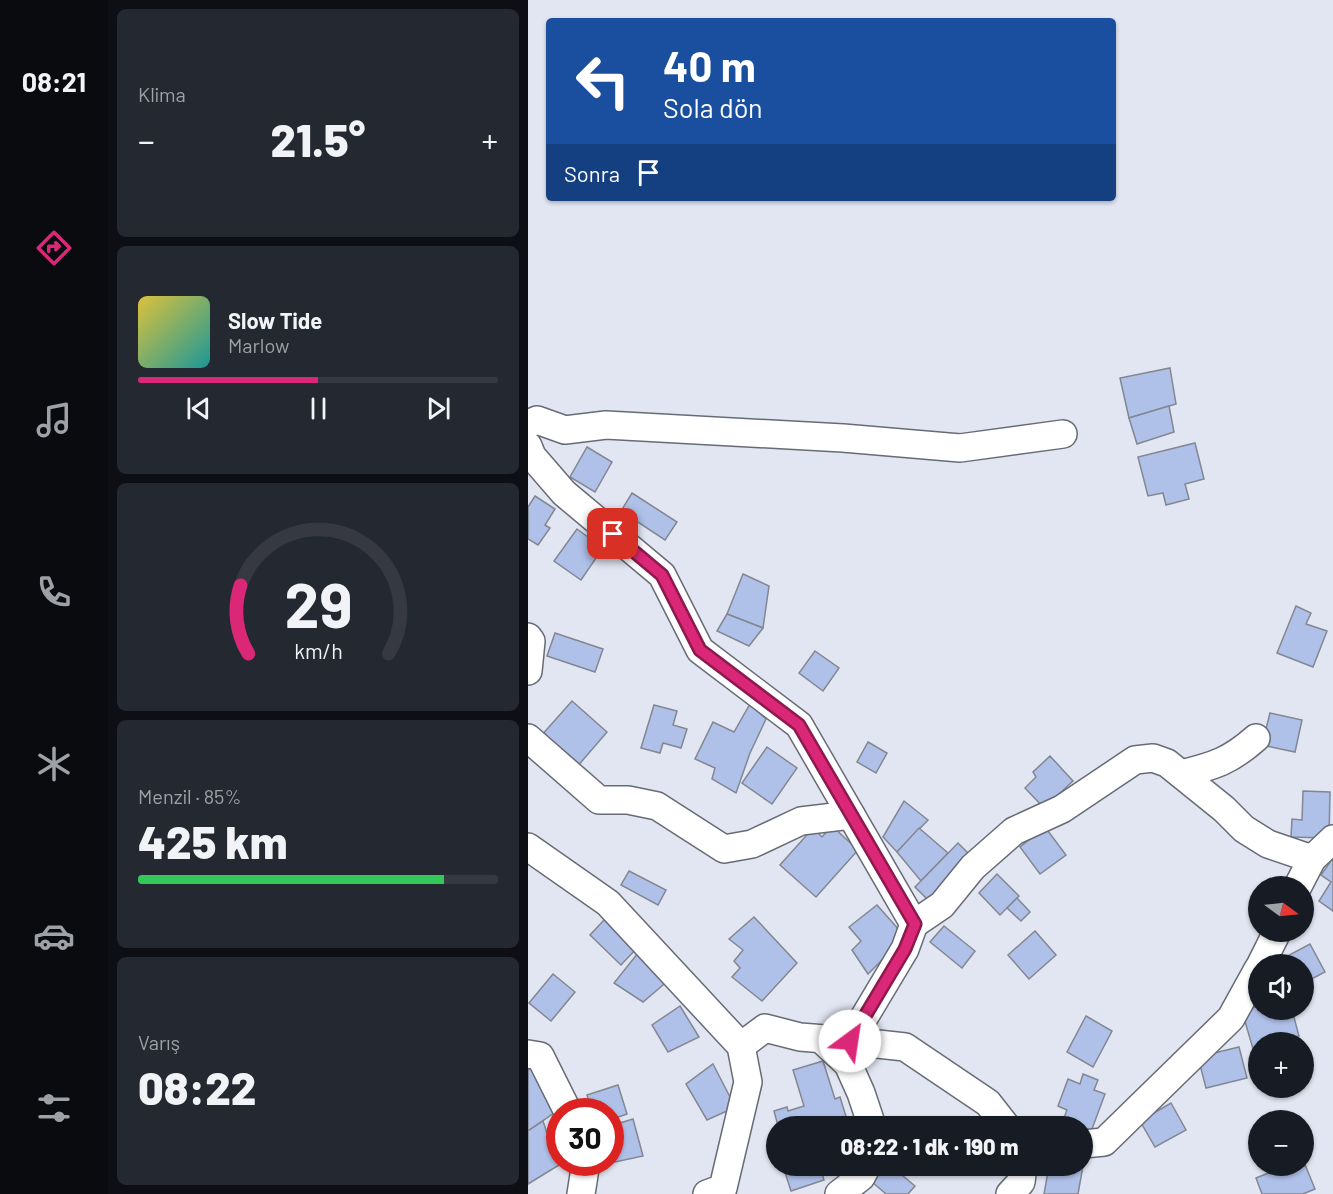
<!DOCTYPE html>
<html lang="tr">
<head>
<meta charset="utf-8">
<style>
  body { margin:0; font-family:Barlow,sans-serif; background:#242831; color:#f1f3f6; height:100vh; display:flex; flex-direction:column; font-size:22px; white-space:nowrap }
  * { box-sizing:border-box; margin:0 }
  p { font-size:20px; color:#9ea1a6 }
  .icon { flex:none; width:33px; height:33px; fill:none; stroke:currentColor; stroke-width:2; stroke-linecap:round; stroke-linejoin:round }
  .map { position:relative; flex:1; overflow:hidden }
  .details { display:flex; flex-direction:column; gap:9px; padding:9px; background:#0d0f14; width:420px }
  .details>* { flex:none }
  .top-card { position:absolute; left:18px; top:18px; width:570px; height:183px; border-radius:6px; box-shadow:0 2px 4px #0004; background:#1a4fa0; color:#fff; overflow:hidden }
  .needle { width:39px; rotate:105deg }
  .buttons { position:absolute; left:720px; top:876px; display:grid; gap:12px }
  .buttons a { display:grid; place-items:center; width:66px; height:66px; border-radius:50%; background:#171b24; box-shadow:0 2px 4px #0004; font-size:30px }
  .speed { position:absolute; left:18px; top:1098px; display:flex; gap:12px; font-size:30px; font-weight:700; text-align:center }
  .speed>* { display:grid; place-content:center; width:78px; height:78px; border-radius:50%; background:#171b24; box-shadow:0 2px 4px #0004; line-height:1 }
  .speed .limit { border:9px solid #d22; background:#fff; color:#111 }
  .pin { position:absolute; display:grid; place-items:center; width:51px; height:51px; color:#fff; margin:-26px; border-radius:12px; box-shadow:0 3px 9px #0006 }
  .me { position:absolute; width:66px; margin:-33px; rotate:31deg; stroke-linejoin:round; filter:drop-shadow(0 0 4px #0008) }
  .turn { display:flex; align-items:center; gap:21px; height:126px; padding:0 18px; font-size:27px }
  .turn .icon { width:78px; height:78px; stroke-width:2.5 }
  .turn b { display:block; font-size:42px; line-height:51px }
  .then { display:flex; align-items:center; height:57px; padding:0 18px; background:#0003; gap:12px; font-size:22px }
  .big { font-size:45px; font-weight:800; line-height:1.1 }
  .details .tile { flex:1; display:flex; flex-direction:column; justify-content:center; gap:9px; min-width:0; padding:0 21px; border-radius:9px; background:#242831 }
  .details .dial { align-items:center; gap:0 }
  .dial svg { height:156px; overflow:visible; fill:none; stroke:#363941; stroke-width:7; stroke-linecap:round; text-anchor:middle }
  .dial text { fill:#f1f3f6; stroke:none }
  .song { display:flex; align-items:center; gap:18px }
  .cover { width:72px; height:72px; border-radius:9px; background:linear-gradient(135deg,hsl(50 70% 55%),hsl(180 70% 35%)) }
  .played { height:6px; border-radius:3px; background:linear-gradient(90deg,#db2777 50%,#363941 50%) }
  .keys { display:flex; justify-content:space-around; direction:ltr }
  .heat { display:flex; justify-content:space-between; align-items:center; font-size:33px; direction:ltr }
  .charge { height:9px; border-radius:4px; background:linear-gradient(90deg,#34c759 85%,#363941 0) }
  .trip { position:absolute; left:238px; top:1116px; width:327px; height:60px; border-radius:30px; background:#171b24; box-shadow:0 2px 4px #0004; font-weight:800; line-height:60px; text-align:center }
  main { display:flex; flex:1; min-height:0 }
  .dock { display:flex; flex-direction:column; width:108px; justify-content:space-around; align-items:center; background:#090b0e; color:#9ea1a6 }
  .dock .icon { width:42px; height:42px }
  .dock .current { color:#db2777 }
  .dock b { font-size:27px; color:#f1f3f6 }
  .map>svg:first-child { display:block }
  .building { fill:#b0c1e9; stroke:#828791; stroke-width:1.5 }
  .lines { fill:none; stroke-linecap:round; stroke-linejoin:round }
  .minor-casing { stroke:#676b75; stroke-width:30 }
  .minor { stroke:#fff; stroke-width:27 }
  .route-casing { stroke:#8e194d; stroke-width:15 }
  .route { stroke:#db2777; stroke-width:10 }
</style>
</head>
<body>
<main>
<nav class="dock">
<b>08:21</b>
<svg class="icon current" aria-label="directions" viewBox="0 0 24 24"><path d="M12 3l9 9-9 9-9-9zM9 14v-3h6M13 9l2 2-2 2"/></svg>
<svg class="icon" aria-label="music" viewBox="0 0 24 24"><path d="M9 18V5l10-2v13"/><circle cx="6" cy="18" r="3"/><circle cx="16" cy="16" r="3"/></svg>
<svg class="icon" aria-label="phone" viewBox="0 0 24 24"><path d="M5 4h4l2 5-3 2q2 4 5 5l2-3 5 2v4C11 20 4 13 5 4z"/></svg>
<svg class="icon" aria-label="climate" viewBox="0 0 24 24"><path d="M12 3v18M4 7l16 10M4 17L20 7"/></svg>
<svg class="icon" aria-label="car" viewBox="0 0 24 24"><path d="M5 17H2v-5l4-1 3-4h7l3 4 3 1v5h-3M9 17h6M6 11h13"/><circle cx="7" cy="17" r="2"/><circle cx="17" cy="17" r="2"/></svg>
<svg class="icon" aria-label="filters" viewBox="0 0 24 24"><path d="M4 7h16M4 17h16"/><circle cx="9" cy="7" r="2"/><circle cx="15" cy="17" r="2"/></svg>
</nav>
<section class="details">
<div class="tile"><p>Klima</p>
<div class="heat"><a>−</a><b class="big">21.5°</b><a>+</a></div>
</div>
<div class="tile">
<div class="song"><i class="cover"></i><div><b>Slow Tide</b><p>Marlow</p></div></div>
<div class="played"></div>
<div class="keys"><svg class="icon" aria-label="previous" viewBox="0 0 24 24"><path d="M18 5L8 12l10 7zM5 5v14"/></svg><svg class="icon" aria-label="pause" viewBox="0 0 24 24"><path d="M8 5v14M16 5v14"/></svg><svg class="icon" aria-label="next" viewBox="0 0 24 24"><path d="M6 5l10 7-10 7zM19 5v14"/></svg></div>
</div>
<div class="tile dial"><svg viewBox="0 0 100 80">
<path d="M14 69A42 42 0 1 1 86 69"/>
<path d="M14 69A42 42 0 0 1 10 34" stroke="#db2777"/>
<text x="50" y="56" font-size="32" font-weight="700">29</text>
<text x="50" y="72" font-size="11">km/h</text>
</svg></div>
<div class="tile"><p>Menzil · 85%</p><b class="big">425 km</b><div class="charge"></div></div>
<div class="tile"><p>Varış</p><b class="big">08:22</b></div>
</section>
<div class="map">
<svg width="805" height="1194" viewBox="0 0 805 1194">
  <rect width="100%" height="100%" fill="#e1e6f2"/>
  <g class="building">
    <polygon points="642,368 648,404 601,418 592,378"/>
    <polygon points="641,406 646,432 609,444 601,418"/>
    <polygon points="667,443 676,479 657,484 661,499 638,505 635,493 620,496 610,457"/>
    <polygon points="59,447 84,462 67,492 42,477"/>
    <polygon points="104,493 149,522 137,540 93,511"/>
    <polygon points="7,496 27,509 17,525 22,528 10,545 0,539 0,507"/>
    <polygon points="49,529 75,548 53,580 26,561"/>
    <polygon points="215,574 241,586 235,628 199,614"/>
    <polygon points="768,606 783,613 778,624 799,631 785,667 749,653"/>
    <polygon points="199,614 235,628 221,646 189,631"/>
    <polygon points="27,633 75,649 67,672 19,656"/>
    <polygon points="287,651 311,668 295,691 271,673"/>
    <polygon points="44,701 79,732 48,768 13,736"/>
    <polygon points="222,704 238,719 222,753 208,793 184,779 187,768 167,759 185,722 206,732"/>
    <polygon points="126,705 149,711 145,725 159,729 153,748 135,743 132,753 113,748"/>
    <polygon points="742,713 774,720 767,752 734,745"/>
    <polygon points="340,742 359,753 348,773 329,762"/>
    <polygon points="239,747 269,768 244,804 214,783"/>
    <polygon points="522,756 545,781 516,808 497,788 508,777 505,772"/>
    <polygon points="775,791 802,792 801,838 763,837 764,819 774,820"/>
    <polygon points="376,801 400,820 369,852 355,837"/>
    <polygon points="304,826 330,850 288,897 252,865 285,828 294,837"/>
    <polygon points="517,827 538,855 512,874 492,847"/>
    <polygon points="391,828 420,853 393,881 369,852"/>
    <polygon points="430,843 444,857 402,902 387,887"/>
    <polygon points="805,858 805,911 791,901 803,882 793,875"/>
    <polygon points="101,871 138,890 130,905 93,885"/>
    <polygon points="469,874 491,896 472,915 451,893"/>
    <polygon points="489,898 502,912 493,921 479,908"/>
    <polygon points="349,905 372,931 369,945 340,974 324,950 333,941 321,927"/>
    <polygon points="226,917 269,963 234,1001 204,977 212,968 206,961 215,950 201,939"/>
    <polygon points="77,919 108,949 93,965 62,935"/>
    <polygon points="416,926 447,951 434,968 402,942"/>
    <polygon points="507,931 528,955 501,979 480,955"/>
    <polygon points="782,944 797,972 776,983 776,964 752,964 750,961"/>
    <polygon points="110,953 142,979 115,1002 86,983"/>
    <polygon points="25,974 47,992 23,1021 1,1003"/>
    <polygon points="152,1006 171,1037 140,1052 124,1025"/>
    <polygon points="730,1006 730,1010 764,1010 771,1036 748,1042 730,1042 730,1048 725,1049 714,1011"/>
    <polygon points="558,1016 584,1031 565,1067 539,1052"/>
    <polygon points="711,1047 719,1078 678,1088 670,1057"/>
    <polygon points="295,1061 307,1099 312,1097 321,1126 250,1126 246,1111 259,1107 260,1111 276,1106 265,1070"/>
    <polygon points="185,1064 202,1097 199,1111 179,1120 158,1084"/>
    <polygon points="4,1068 26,1113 0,1131 0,1070"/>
    <polygon points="555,1074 570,1080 566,1090 577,1094 561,1137 555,1135 555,1126 533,1126 539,1110 530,1106 540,1079 552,1084"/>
    <polygon points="90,1085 99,1114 82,1120 82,1112 65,1112 59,1095"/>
    <polygon points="643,1103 658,1130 627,1147 612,1121"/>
    <polygon points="105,1119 115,1156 78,1164 77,1162 82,1162 82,1126"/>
    <polygon points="15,1121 20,1136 32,1131 32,1162 36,1162 0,1184 0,1131"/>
    <polygon points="776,1162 787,1189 775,1194 734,1194 728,1178 758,1166 776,1166"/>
    <polygon points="255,1166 292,1166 296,1180 263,1191"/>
    <polygon points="356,1166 363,1166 387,1186 380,1194 358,1194 343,1181"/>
    <polygon points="521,1166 555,1166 550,1194 516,1194"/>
  </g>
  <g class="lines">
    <g class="minor-casing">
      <g id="minor">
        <polyline points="0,424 9,420 37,430 78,425 315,438 432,448 535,434"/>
        <polyline points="0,446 4,456 36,493 134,575 172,650 271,725 386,924 377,949 322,1041 272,1037 237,1028 213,1046"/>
        <polyline points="0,637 3,641 0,671"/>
        <polyline points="0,738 71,800 100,800 129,806 196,849 224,844 273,821 323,815"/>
        <path d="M 653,774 C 686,766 702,761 728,738"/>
        <polyline points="0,847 80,903 213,1046 220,1082 195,1188 179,1194"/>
        <polyline points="770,886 784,859 805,839"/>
        <polyline points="386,924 414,905 445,867 486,831 534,809 607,760 625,758 639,763 696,809 716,829 740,844 784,859"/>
        <polyline points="733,964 749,932"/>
        <polyline points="293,1039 320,1064 333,1093 344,1126"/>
        <polyline points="322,1041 377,1047 460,1103 478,1126"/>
        <polyline points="0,1054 12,1056 40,1112"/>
        <polyline points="555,1144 576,1142 703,1018 730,969"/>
        <polyline points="53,1194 58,1162"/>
        <polyline points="311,1194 333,1177 339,1166"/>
        <polyline points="482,1194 493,1182 495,1166"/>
      </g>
    </g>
    <use href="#minor" class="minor"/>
  </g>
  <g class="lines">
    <g class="route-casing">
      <polyline id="route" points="85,534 134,575 172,650 271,725 387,924 377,949 322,1041"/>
    </g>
    <use href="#route" class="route"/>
  </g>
</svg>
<div class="buttons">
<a><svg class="needle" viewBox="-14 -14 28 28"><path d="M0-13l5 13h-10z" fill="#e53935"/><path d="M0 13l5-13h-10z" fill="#9ea1a6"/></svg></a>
<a><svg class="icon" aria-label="sound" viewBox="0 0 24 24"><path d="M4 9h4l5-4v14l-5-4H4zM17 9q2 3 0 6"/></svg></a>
<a>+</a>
<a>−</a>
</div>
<div class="speed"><div class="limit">30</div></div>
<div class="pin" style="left:85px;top:534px;background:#d93025"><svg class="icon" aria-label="arrive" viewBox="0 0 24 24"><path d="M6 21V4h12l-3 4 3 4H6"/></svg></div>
<svg class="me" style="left:322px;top:1041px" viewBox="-20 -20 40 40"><circle r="19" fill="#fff"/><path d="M0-13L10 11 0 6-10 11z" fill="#db2777"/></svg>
<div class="trip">08:22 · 1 dk · 190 m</div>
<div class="top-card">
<div class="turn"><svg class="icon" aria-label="left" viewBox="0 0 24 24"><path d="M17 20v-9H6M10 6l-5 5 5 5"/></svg><div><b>40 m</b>Sola dön</div></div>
<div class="then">Sonra<svg class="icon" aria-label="arrive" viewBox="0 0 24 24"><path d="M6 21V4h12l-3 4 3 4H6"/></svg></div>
</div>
</div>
</main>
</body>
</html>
